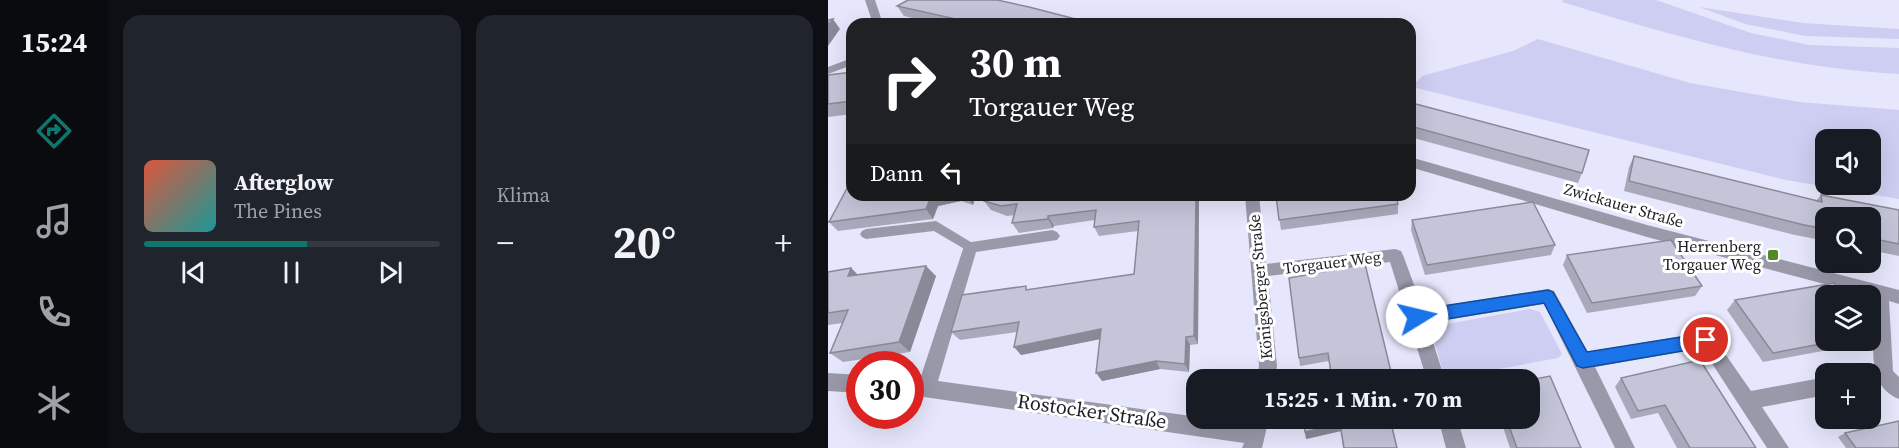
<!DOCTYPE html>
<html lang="de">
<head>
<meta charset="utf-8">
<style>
  body { margin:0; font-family:"Source Serif 4",serif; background:#20242c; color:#f1f3f6; height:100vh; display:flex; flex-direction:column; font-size:22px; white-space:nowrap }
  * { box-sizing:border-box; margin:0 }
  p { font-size:20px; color:#9ea1a6 }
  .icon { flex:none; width:33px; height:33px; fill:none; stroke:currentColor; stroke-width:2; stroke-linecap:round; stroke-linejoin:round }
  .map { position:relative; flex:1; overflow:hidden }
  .details { display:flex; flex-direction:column; gap:15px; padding:15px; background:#0d0f14; width:720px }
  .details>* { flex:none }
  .hud { position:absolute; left:18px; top:18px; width:570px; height:183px; border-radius:18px; box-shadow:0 6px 24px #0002; background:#202124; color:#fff; overflow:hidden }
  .fabs { position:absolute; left:987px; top:129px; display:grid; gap:12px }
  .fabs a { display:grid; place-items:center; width:66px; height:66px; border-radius:12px; background:#171b24; box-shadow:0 6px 24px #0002; font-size:30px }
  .speed { position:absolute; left:18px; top:351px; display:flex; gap:12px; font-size:30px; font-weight:700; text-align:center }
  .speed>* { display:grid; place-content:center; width:78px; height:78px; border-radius:50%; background:#171b24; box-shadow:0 6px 24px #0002; line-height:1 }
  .speed .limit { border:9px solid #d22; background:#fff; color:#111 }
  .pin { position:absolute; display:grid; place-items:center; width:51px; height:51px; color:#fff; margin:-26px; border:3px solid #fff; border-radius:50%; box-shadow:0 2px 6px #0007 }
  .me { position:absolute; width:66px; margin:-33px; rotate:81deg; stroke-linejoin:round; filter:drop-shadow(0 0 4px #0008) }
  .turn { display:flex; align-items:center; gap:21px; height:126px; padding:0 24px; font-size:27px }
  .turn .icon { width:78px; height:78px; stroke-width:2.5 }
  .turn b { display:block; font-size:42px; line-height:51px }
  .then { display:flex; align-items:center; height:57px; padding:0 24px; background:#0003; gap:12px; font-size:22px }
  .big { font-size:45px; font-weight:700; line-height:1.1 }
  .details .tile { flex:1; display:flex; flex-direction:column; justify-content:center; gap:9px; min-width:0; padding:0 21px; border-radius:18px; background:#20242c }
  .song { display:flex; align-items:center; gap:18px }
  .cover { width:72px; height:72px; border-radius:9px; background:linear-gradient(135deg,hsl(10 70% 55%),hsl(180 70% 35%)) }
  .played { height:6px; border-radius:3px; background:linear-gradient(90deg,#0f766e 55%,#363941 55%) }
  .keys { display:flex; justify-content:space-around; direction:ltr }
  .heat { display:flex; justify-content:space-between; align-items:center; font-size:33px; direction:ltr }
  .details .tiles { flex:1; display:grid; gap:15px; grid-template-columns:repeat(2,1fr) }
  .trip { position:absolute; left:358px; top:369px; width:354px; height:60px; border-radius:18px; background:#171b24; box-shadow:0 6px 24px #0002; font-weight:700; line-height:60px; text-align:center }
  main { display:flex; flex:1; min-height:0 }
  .menu { display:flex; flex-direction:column; width:108px; justify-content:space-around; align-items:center; background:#090b0e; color:#9ea1a6 }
  .menu .icon { width:42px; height:42px }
  .menu .selected { color:#0f766e }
  .menu b { font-size:27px; color:#f1f3f6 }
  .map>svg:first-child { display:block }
  .green { fill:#cecef2; fill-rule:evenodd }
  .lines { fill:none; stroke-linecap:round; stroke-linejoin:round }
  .lane { fill:#99a; fill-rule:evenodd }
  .street { fill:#99a; fill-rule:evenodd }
  .wall { fill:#a9a9bb }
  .shaded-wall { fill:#898a98 }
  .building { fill:#c4c5d9; stroke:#898a98; stroke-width:1.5 }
  .route { fill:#1a73e8; stroke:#114b97; stroke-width:1.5 }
  .poi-dot { fill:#508926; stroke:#fff; stroke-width:2 }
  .labels { text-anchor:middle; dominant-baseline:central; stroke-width:6; stroke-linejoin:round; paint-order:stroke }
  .street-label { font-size:16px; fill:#1d1d25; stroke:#fff }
  .poi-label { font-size:16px; fill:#1d1d25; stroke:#fff; text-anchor:end }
  .near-street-label { font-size:20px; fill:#1d1d25; stroke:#fff }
</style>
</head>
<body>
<main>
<nav class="menu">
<b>15:24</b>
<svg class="icon selected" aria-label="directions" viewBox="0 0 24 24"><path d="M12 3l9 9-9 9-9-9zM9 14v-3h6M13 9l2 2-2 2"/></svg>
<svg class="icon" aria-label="music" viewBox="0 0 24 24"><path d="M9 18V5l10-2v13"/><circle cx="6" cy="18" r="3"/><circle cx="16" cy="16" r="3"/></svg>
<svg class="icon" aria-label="phone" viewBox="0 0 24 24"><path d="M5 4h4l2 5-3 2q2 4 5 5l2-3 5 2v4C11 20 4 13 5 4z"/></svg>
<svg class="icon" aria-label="climate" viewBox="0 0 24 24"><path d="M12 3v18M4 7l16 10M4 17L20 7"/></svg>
</nav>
<section class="details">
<div class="tiles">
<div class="tile">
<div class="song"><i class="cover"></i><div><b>Afterglow</b><p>The Pines</p></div></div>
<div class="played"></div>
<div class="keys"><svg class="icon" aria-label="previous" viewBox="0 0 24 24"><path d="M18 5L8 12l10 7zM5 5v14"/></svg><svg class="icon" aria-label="pause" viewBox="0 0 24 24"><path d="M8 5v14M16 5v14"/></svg><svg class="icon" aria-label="next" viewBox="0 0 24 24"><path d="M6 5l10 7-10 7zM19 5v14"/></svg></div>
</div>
<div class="tile"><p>Klima</p>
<div class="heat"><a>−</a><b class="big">20°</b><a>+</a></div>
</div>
</div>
</section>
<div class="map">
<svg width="1071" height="448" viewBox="0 0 1071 448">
  <rect width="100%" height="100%" fill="#e6e7fc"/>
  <g class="green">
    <path d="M 735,0 L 828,0 L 923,33 L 981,45 L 1071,48 L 1071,74 C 954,68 845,36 734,2 Z"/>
    <polygon points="871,7 975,23 1071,29 1071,39 977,36 917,24"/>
    <path d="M 710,39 L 862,83 L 971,102 L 1071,110 L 1071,199 L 958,180 L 584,87 L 594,76 L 685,51 ZM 998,140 L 1042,140 L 1042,184 L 998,184 Z"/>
    <polygon points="702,309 712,312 734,354 730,358 617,379 604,333 608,326"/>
  </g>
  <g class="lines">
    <polygon class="lane" points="108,221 146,244 148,247 146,250 138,250 106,231 38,239 34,237 32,234 34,231 38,229"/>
    <g class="street">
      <polygon points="37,0 47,0 55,24 45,24"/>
      <polygon points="24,58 24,65 0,74 0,67"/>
      <path d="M 582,157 L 819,225 L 1071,290 L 1071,304 L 1061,301 L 1065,371 L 1071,377 L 1071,399 C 1029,382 1054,326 1042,296 L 819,237 L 582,167 Z"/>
      <polygon points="417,195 431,195 438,264 567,249 573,251 575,255 595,309 720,289 726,291 760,352 878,332 884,335 923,391 998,377 998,395 934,407 961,448 939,448 874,348 767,367 807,448 787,448 716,304 599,323 617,380 599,380 562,262 440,276 449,366 447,380 429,380 431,366"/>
      <polygon points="224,230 229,232 232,236 229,240 148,252 110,381 421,424 422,418 441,418 434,448 414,448 416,443 82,395 82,377 92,379 137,243"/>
      <polygon points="0,373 32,375 32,393 0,391"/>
      <polygon points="610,418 629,418 638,448 618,448"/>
    </g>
  </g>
  <g class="wall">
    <polygon points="69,6 267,24 110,24 76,16"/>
    <polygon points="24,72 24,114 0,117 0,75"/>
    <polygon points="582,99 585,104 754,173 750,183 582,137"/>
    <polygon points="806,156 988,201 993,195 1071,210 1071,256 1042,250 1042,218 998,218 998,241 967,235 796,191 801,167"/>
    <polygon points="24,195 148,195 145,205 133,201 110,206 105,219 10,231 1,222"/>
    <polygon points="371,195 370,344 362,345 361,372 332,369 274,381 271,339 193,355 189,332 132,340 123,332 201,289 306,274 310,231 271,236 266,227 267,220 226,226 225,228 191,233 184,223 187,215 179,216 163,210 156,201"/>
    <polygon points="448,195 570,204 570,214 453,230"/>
    <polygon points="584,220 727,245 723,255 597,275 583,230"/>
    <polygon points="739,255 874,286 867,296 759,313 735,265"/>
    <polygon points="23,268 30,275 108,276 82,352 15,362 2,353 15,323 0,325 0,272"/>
    <polygon points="461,278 565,380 504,380 501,361 472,366"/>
    <polygon points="907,300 998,340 1041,340 1038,343 935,362 899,310"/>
    <polygon points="1042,325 1050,334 1042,340"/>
    <polygon points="793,378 928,448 849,448 830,413 803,419 787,387"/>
    <polygon points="475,418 575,420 574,428 565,429 569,448 515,448 513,431 478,439"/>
    <polygon points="672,418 702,418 753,448 682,448"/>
    <polygon points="1017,433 1071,448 1018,448 1010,437"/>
  </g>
  <g class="shaded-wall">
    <polygon points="5,19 12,29 0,46 0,25"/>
    <polygon points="111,195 129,195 133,201 110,206 105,219 98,209 103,197"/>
    <polygon points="138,195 148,195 145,205"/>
    <polygon points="368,195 371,195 370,344 366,336"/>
    <polygon points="220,216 226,226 225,228 220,219"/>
    <polygon points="98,266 108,276 82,352 71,342"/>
    <polygon points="23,268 34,279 20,276"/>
    <polygon points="273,329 278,338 193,355 186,347"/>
    <polygon points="358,337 362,345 361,372 357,364"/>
    <polygon points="328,361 332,369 274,381 268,373"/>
    <polygon points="512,424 513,431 478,439 477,432"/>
  </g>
  <g class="building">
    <polygon points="80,0 169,0 201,7 267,24 121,24 128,19 69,6"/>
    <polygon points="5,19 0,25 0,20"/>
    <polygon points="24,72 24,101 0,104 0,75"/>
    <polygon points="582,99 586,100 584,103 761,150 754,173 582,126"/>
    <polygon points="806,156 994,202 993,195 1071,210 1071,244 1042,238 1042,218 998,218 998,229 976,225 801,181"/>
    <polygon points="24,179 24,195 111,195 103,197 98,209 1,222"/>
    <polygon points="158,195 368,195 366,336 358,337 357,364 328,361 268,373 273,329 186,347 191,322 123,332 134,295 198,286 198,290 306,274 311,221 266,227 268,210 220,216 220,219 184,223 189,204 173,206 156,201"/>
    <polygon points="448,195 568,195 570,204 451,220"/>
    <polygon points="705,202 727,245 599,265 584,220"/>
    <polygon points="843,240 874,286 764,303 739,255"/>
    <polygon points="537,264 565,380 504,380 500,353 471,358 461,278"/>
    <polygon points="98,266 71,342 2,353 20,310 0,313 0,272 23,268 20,276"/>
    <polygon points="1006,283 1017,296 998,296 998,340 1014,340 945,353 907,300"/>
    <polygon points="1042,325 1050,334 1042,335"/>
    <polygon points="872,360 928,448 862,448 837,405 810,411 793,378"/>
    <polygon points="722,376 753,448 689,448 678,418 702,418 702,380"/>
    <polygon points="475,418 574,418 575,420 563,423 569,448 516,448 512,424 477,432"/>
    <polygon points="1071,421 1071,448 1028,448 1017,433"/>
  </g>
  <polygon class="route" points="720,290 725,292 759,352 878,333 884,335 886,340 884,345 878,347 755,368 749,366 716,303 589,324 581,317 589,310"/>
  <rect class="poi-dot" x="939" y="249" width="12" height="12" rx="3"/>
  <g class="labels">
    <g class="street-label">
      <text transform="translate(796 205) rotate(16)">Zwickauer Straße</text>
      <text transform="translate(504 262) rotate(-7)">Torgauer Weg</text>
      <text transform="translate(432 287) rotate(-95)">Königsberger Straße</text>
    </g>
    <g class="poi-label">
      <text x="933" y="246">Herrenberg<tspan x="933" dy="18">Torgauer Weg</tspan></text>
    </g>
    <g class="near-street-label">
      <text transform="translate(264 411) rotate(8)">Rostocker Straße</text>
    </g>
  </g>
</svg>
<div class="fabs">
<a><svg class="icon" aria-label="sound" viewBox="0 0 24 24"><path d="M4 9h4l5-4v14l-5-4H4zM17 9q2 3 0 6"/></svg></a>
<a><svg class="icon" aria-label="search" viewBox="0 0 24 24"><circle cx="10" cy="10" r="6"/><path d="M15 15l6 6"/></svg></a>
<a><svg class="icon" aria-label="layers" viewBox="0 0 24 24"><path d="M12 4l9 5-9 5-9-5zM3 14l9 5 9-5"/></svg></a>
<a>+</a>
</div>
<div class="speed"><div class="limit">30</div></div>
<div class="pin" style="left:878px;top:340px;background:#d93025"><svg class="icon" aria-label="arrive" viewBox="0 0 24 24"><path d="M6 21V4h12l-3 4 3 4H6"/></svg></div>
<svg class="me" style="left:589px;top:317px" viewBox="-20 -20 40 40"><circle r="19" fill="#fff"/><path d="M0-13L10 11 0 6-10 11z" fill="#1a73e8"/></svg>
<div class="trip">15:25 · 1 Min. · 70 m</div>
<div class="hud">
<div class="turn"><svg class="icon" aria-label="right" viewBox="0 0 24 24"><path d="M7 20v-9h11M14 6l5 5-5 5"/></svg><div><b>30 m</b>Torgauer Weg</div></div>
<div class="then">Dann<svg class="icon" aria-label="left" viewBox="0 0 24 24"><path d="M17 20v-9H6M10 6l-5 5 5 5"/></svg></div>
</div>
</div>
</main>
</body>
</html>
